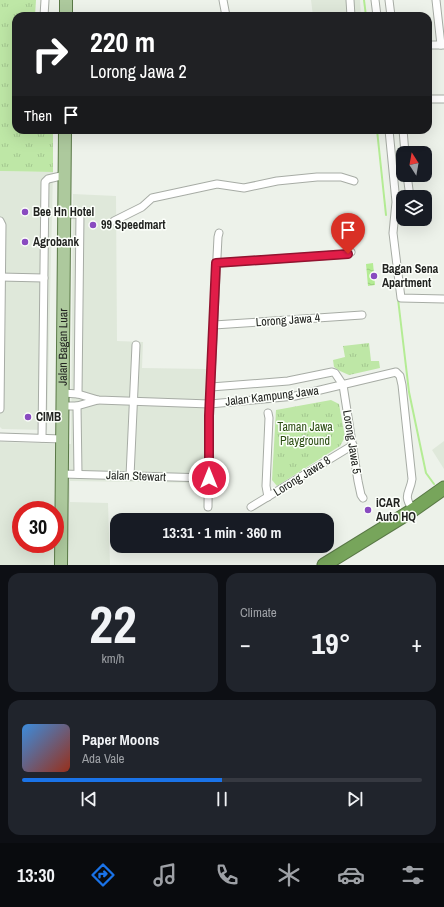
<!DOCTYPE html>
<html lang="en">
<head>
<meta charset="utf-8">
<style>
  body { margin:0; font-family:"Archivo Narrow",sans-serif; background:#20242c; color:#f1f3f6; height:100vh; display:flex; flex-direction:column; font-size:15px; white-space:nowrap }
  * { box-sizing:border-box; margin:0 }
  p { font-size:13px; color:#9ea1a6 }
  .icon { flex:none; width:22px; height:22px; fill:none; stroke:currentColor; stroke-width:2; stroke-linecap:round; stroke-linejoin:round }
  .map { position:relative; height:565px; overflow:hidden }
  .drawer { display:flex; flex-direction:column; gap:8px; padding:8px; background:#0d0f14; flex:1 }
  .drawer>* { flex:none }
  .top-card { position:absolute; left:12px; top:12px; width:420px; height:122px; border-radius:12px; box-shadow:0 4px 16px #0002; background:#202124; color:#fff; overflow:hidden }
  .needle { width:26px; rotate:349deg }
  .fabs { position:absolute; left:396px; top:146px; display:grid; gap:8px }
  .fabs a { display:grid; place-items:center; width:36px; height:36px; border-radius:8px; background:#171b24; box-shadow:0 4px 16px #0002; font-size:20px }
  .speed { position:absolute; left:12px; top:501px; display:flex; gap:8px; font-size:20px; font-weight:700; text-align:center }
  .speed>* { display:grid; place-content:center; width:52px; height:52px; border-radius:50%; background:#171b24; box-shadow:0 4px 16px #0002; line-height:1 }
  .speed .limit { border:6px solid #d22; background:#fff; color:#111 }
  .pin { position:absolute; display:grid; place-items:center; width:34px; height:34px; color:#fff; margin:-41px -17px; border-radius:50% 50% 50% 0; rotate:-45deg; box-shadow:0 0 4px #0007 }
  .pin .icon { rotate:45deg }
  .me { position:absolute; width:44px; margin:-22px; rotate:0deg; stroke-linejoin:round; filter:drop-shadow(0 0 3px #0008) }
  .turn { display:flex; align-items:center; gap:14px; height:84px; padding:0 12px; font-size:18px }
  .turn .icon { width:52px; height:52px; stroke-width:2.5 }
  .turn b { display:block; font-size:28px; line-height:34px }
  .then { display:flex; align-items:center; height:38px; padding:0 12px; background:#0003; gap:8px; font-size:15px }
  .big { font-size:30px; font-weight:800; line-height:1.1 }
  .drawer .widget { flex:1; display:flex; flex-direction:column; justify-content:center; gap:6px; min-width:0; padding:0 14px; border-radius:12px; background:#20242c }
  .drawer .dial { align-items:center; gap:0 }
  .dial b { font-size:52px; line-height:1 }
  .song { display:flex; align-items:center; gap:12px }
  .cover { width:48px; height:48px; border-radius:6px; background:linear-gradient(135deg,hsl(210 70% 55%),hsl(10 70% 35%)) }
  .played { height:4px; border-radius:2px; background:linear-gradient(90deg,#1a73e8 50%,#363941 50%) }
  .keys { display:flex; justify-content:space-around; direction:ltr }
  .heat { display:flex; justify-content:space-between; align-items:center; font-size:22px; direction:ltr }
  .drawer .tiles { flex:1; display:grid; gap:8px; grid-template-columns:1fr 1fr }
  .widget:last-child { grid-column:span 2 }
  .trip { position:absolute; left:110px; top:513px; width:224px; height:40px; border-radius:12px; background:#171b24; box-shadow:0 4px 16px #0002; font-weight:800; line-height:40px; text-align:center }
  .dock { display:flex; height:64px; justify-content:space-around; align-items:center; background:#090b0e; color:#9ea1a6 }
  .dock .icon { width:28px; height:28px }
  .dock .selected { color:#1a73e8 }
  .dock b { font-size:18px; color:#f1f3f6 }
  .map>svg:first-child { display:block }
  .built { fill:#dfe8da; fill-rule:evenodd }
  .grass { fill:url(#grass-tufts) }
  .water { fill:url(#water-ripples) }
  .lines { fill:none; stroke-linecap:round; stroke-linejoin:round }
  .stream { stroke:#b4ec94; stroke-width:2 }
  .street-casing { stroke:#a7aca5; stroke-width:9 }
  .primary-casing { stroke:#597846; stroke-width:14 }
  .highway-casing { stroke:#597846; stroke-width:15 }
  .street { stroke:#fff; stroke-width:7 }
  .primary { stroke:#adc99d; stroke-width:12 }
  .highway { stroke:#77a55b; stroke-width:13 }
  .route-casing { stroke:#92132f; stroke-width:10 }
  .route { stroke:#e11d48; stroke-width:7 }
  .poi-dot { fill:#894bc0; stroke:#fcfffa; stroke-width:1.5 }
  .labels { text-anchor:middle; dominant-baseline:central; stroke-width:3; stroke-linejoin:round; paint-order:stroke }
  .poi-label { font-size:12px; font-weight:bold; fill:#212320; stroke:#fcfffa; text-anchor:start }
  .street-label { font-size:12px; fill:#212320; stroke:#fcfffa }
  .park-label { font-size:12px; fill:#2b4d12; stroke:#fcfffa }
</style>
</head>
<body>
<div class="map">
<svg width="444" height="565" viewBox="0 0 444 565">
  <defs>
    <pattern id="grass-tufts" width="24" height="20" patternUnits="userSpaceOnUse"><rect width="24" height="20" fill="#bee7a6"/><path d="M3 7l-1-3M5 7V3M7 7l1-3M15 17l-1-3M17 17v-4M19 17l1-3" fill="none" stroke="#a3c68f"/></pattern>
    <pattern id="water-ripples" width="26" height="14" patternUnits="userSpaceOnUse"><rect width="26" height="14" fill="#b4ec94"/><path d="M2 4q2-2 4 0t4 0M15 11q2-2 4 0t4 0" fill="none" stroke="#9aca7f"/></pattern>
  </defs>
  <rect width="100%" height="100%" fill="#edf2ea"/>
  <g class="built">
    <polygon points="311,0 360,0 361,16 313,16"/>
    <polygon points="0,171 53,172 47,430 2,429 0,427"/>
    <path d="M 73,194 L 116,196 L 117,341 L 143,342 L 142,368 L 206,369 L 205,483 L 70,481 L 70,502 L 108,503 L 110,565 L 0,565 L 0,442 L 71,444 ZM 21,510 L 55,510 L 55,544 L 21,544 Z"/>
    <polygon points="444,441 444,469 432,450"/>
  </g>
  <g class="grass">
    <polygon points="0,0 36,0 35,16 16,16 16,130 53,130 53,172 0,171"/>
    <polygon points="369,343 371,361 379,361 380,368 349,375 340,371 334,367 333,360 345,357 343,346"/>
    <polygon points="331,400 339,404 345,437 340,446 277,486 272,480 276,410"/>
  </g>
  <polygon class="water" points="373,263 375,285 368,286 366,264"/>
  <g class="lines">
    <g class="stream">
      <polyline points="364,0 366,16"/>
      <polyline points="377,130 386,215"/>
      <polyline points="398,299 409,392 426,473 434,484"/>
    </g>
    <g class="street-casing">
      <g id="street">
        <polyline points="223,0 226,16"/>
        <polyline points="350,0 351,16"/>
        <polyline points="375,0 377,16"/>
        <polyline points="389,0 391,16"/>
        <polyline points="436,0 441,45"/>
        <polyline points="44,16 45,0"/>
        <polyline points="428,45 444,45"/>
        <polyline points="428,99 444,99"/>
        <polyline points="389,130 396,202 393,233 401,298 444,299"/>
        <polyline points="403,130 405,153"/>
        <polyline points="407,175 410,197"/>
        <polyline points="64,214 80,214 78,394"/>
        <polyline points="0,221 2,225 0,409"/>
        <polyline points="114,221 142,207 152,198 217,184 244,188 277,181 317,177 341,177 354,181"/>
        <polyline points="217,263 348,254 351,252"/>
        <polyline points="0,277 44,278"/>
        <polyline points="214,325 362,315"/>
        <polyline points="211,387 288,381 332,372 335,373 343,385 358,481 361,495 363,498"/>
        <path d="M 63,393 L 78,394 L 98,400 L 210,404 L 295,396 L 396,372 L 400,376 L 402,385 L 412,479 C 410,494 402,494 413,510"/>
        <polyline points="62,406 77,406 98,400"/>
        <polyline points="77,406 78,474"/>
        <polyline points="0,437 62,439"/>
        <polyline points="42,438 45,182 48,179 65,175"/>
        <polyline points="62,474 209,478"/>
        <polyline points="130,476 136,345"/>
        <polyline points="268,497 266,486 269,418 268,413"/>
        <polyline points="208,507 209,416 218,237 219,233"/>
        <polyline points="251,507 353,445"/>
      </g>
    </g>
    <g class="primary-casing">
      <g id="primary">
        <polyline points="66,16 66,0"/>
        <path id="s1" d="M 61,565 L 65,130"/>
      </g>
    </g>
    <g class="highway-casing">
      <polyline id="highway" points="324,565 413,510 444,488"/>
    </g>
    <use href="#street" class="street"/>
    <use href="#primary" class="primary"/>
    <use href="#highway" class="highway"/>
  </g>
  <g class="lines">
    <g class="route-casing">
      <polyline id="route" points="209,478 209,416 216,263 348,254"/>
    </g>
    <use href="#route" class="route"/>
  </g>
  <g class="poi-dot">
    <circle cx="25" cy="212" r="4"/>
    <circle cx="93" cy="225" r="4"/>
    <circle cx="25" cy="242" r="4"/>
    <circle cx="374" cy="276" r="4"/>
    <circle cx="28" cy="417" r="4"/>
    <circle cx="368" cy="510" r="4"/>
  </g>
  <g class="labels">
    <g class="poi-label">
      <text x="33" y="212">Bee Hn Hotel</text>
      <text x="101" y="225">99 Speedmart</text>
      <text x="33" y="242">Agrobank</text>
      <text x="382" y="269">Bagan Sena<tspan x="382" dy="14">Apartment</tspan></text>
      <text x="36" y="417">CIMB</text>
      <text x="376" y="503">iCAR<tspan x="376" dy="14">Auto HQ</tspan></text>
    </g>
    <g class="street-label">
      <text transform="translate(288 320) rotate(-4)">Lorong Jawa 4</text>
      <text stroke="none"><textPath href="#s1" startOffset="218">Jalan Bagan Luar</textPath></text>
      <text transform="translate(272 396) rotate(-7)">Jalan Kampung Jawa</text>
      <text transform="translate(352 442) rotate(81)">Lorong Jawa 5</text>
      <text transform="translate(136 476) rotate(2)">Jalan Stewart</text>
      <text transform="translate(302 476) rotate(-32)">Lorong Jawa 8</text>
    </g>
    <g class="park-label">
      <text x="305" y="427">Taman Jawa<tspan x="305" dy="14">Playground</tspan></text>
    </g>
  </g>
</svg>
<div class="fabs">
<a><svg class="needle" viewBox="-14 -14 28 28"><path d="M0-13l5 13h-10z" fill="#e53935"/><path d="M0 13l5-13h-10z" fill="#9ea1a6"/></svg></a>
<a><svg class="icon" aria-label="layers" viewBox="0 0 24 24"><path d="M12 4l9 5-9 5-9-5zM3 14l9 5 9-5"/></svg></a>
</div>
<div class="speed"><div class="limit">30</div></div>
<div class="pin" style="left:348px;top:254px;background:#d93025"><svg class="icon" aria-label="arrive" viewBox="0 0 24 24"><path d="M6 21V4h12l-3 4 3 4H6"/></svg></div>
<svg class="me" style="left:209px;top:478px" viewBox="-20 -20 40 40"><circle r="17" fill="#e11d48" stroke="#fff" stroke-width="3"/><path d="M0-11L8 9 0 5-8 9z" fill="#fff"/></svg>
<div class="trip">13:31 · 1 min · 360 m</div>
<div class="top-card">
<div class="turn"><svg class="icon" aria-label="right" viewBox="0 0 24 24"><path d="M7 20v-9h11M14 6l5 5-5 5"/></svg><div><b>220 m</b>Lorong Jawa 2</div></div>
<div class="then">Then<svg class="icon" aria-label="arrive" viewBox="0 0 24 24"><path d="M6 21V4h12l-3 4 3 4H6"/></svg></div>
</div>
</div>
<section class="drawer">
<div class="tiles">
<div class="widget dial"><b>22</b><p>km/h</p></div>
<div class="widget"><p>Climate</p>
<div class="heat"><a>−</a><b class="big">19°</b><a>+</a></div>
</div>
<div class="widget">
<div class="song"><i class="cover"></i><div><b>Paper Moons</b><p>Ada Vale</p></div></div>
<div class="played"></div>
<div class="keys"><svg class="icon" aria-label="previous" viewBox="0 0 24 24"><path d="M18 5L8 12l10 7zM5 5v14"/></svg><svg class="icon" aria-label="pause" viewBox="0 0 24 24"><path d="M8 5v14M16 5v14"/></svg><svg class="icon" aria-label="next" viewBox="0 0 24 24"><path d="M6 5l10 7-10 7zM19 5v14"/></svg></div>
</div>
</div>
</section>
<nav class="dock">
<b>13:30</b>
<svg class="icon selected" aria-label="directions" viewBox="0 0 24 24"><path d="M12 3l9 9-9 9-9-9zM9 14v-3h6M13 9l2 2-2 2"/></svg>
<svg class="icon" aria-label="music" viewBox="0 0 24 24"><path d="M9 18V5l10-2v13"/><circle cx="6" cy="18" r="3"/><circle cx="16" cy="16" r="3"/></svg>
<svg class="icon" aria-label="phone" viewBox="0 0 24 24"><path d="M5 4h4l2 5-3 2q2 4 5 5l2-3 5 2v4C11 20 4 13 5 4z"/></svg>
<svg class="icon" aria-label="climate" viewBox="0 0 24 24"><path d="M12 3v18M4 7l16 10M4 17L20 7"/></svg>
<svg class="icon" aria-label="car" viewBox="0 0 24 24"><path d="M5 17H2v-5l4-1 3-4h7l3 4 3 1v5h-3M9 17h6M6 11h13"/><circle cx="7" cy="17" r="2"/><circle cx="17" cy="17" r="2"/></svg>
<svg class="icon" aria-label="filters" viewBox="0 0 24 24"><path d="M4 7h16M4 17h16"/><circle cx="9" cy="7" r="2"/><circle cx="15" cy="17" r="2"/></svg>
</nav>
</body>
</html>
